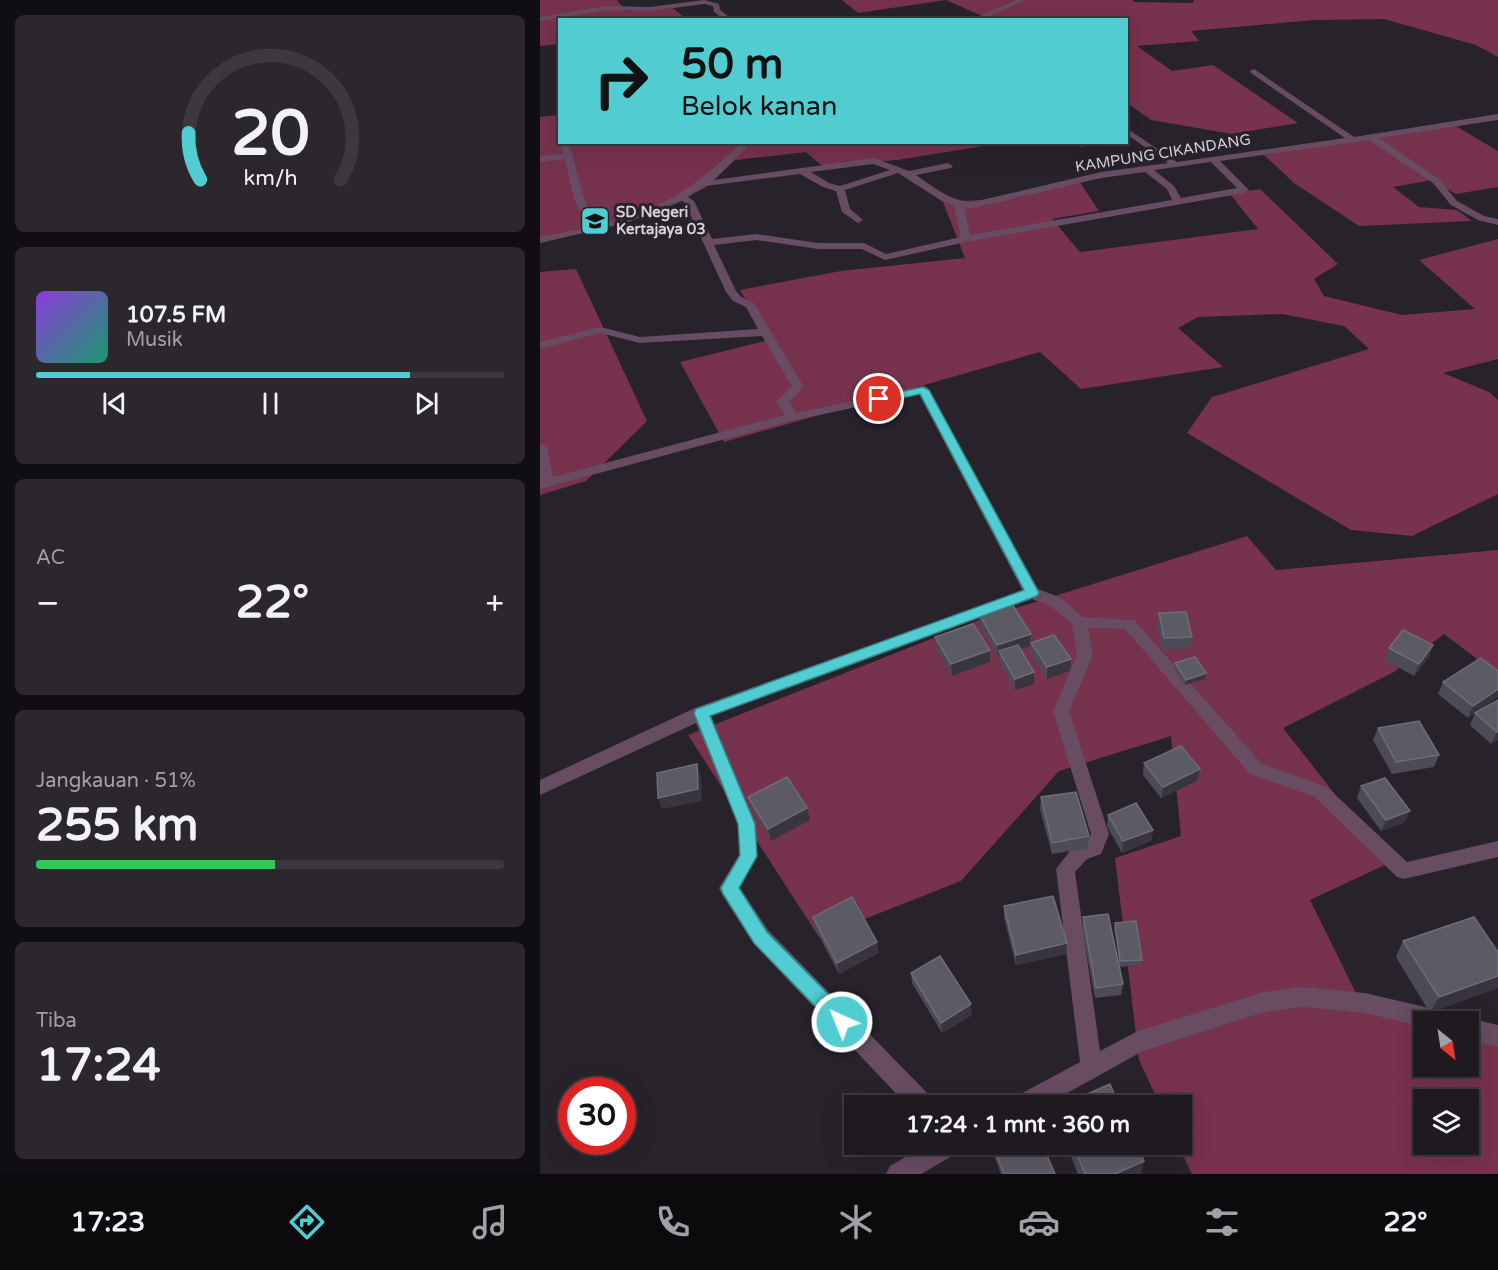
<!DOCTYPE html>
<html lang="id">
<head>
<meta charset="utf-8">
<style>
  body { margin:0; font-family:"Varela Round",sans-serif; background:#2b272d; color:#f1f3f6; height:100vh; display:flex; flex-direction:column; font-size:22px; white-space:nowrap }
  * { box-sizing:border-box; margin:0 }
  p { font-size:20px; color:#a1a1a5 }
  .icon { flex:none; width:33px; height:33px; fill:none; stroke:currentColor; stroke-width:2; stroke-linecap:round; stroke-linejoin:round }
  .map { position:relative; flex:1; overflow:hidden }
  .drawer { display:flex; flex-direction:column; gap:15px; padding:15px; background:#100e12; width:540px }
  .drawer>* { flex:none }
  .top-card { position:absolute; left:18px; top:18px; width:570px; height:126px; border-radius:0px; box-shadow:0 6px 24px #0002,0 0 0 2px #3c383e; background:#51ccd1; color:#111; overflow:hidden }
  .needle { width:39px; rotate:150deg }
  .controls { position:absolute; left:873px; top:1011px; display:grid; gap:12px }
  .controls a { display:grid; place-items:center; width:66px; height:66px; border-radius:0px; background:#1e1a20; box-shadow:0 6px 24px #0002,0 0 0 2px #3c383e; font-size:30px }
  .speed { position:absolute; left:18px; top:1077px; display:flex; gap:12px; font-size:30px; font-weight:700; text-align:center }
  .speed>* { display:grid; place-content:center; width:78px; height:78px; border-radius:50%; background:#1e1a20; box-shadow:0 6px 24px #0002,0 0 0 2px #3c383e; line-height:1 }
  .speed .limit { border:9px solid #d22; background:#fff; color:#111 }
  .pin { position:absolute; display:grid; place-items:center; width:51px; height:51px; color:#fff; margin:-26px; border:3px solid #fff; border-radius:50%; box-shadow:0 2px 6px #0007 }
  .me { position:absolute; width:66px; margin:-33px; rotate:316deg; stroke-linejoin:round; filter:drop-shadow(0 0 4px #0008) }
  .turn { display:flex; align-items:center; gap:21px; height:126px; padding:0 24px; font-size:27px }
  .turn .icon { width:78px; height:78px; stroke-width:2.5 }
  .turn b { display:block; font-size:42px; line-height:51px }
  .big { font-size:45px; font-weight:700; line-height:1.1 }
  .drawer .card { flex:1; display:flex; flex-direction:column; justify-content:center; gap:9px; min-width:0; padding:0 21px; border-radius:9px; background:#2b272d }
  .drawer .dial { align-items:center; gap:0 }
  .dial svg { height:156px; overflow:visible; fill:none; stroke:#3c383e; stroke-width:7; stroke-linecap:round; text-anchor:middle }
  .dial text { fill:#f1f3f6; stroke:none }
  .song { display:flex; align-items:center; gap:18px }
  .cover { width:72px; height:72px; border-radius:9px; background:linear-gradient(135deg,hsl(270 70% 55%),hsl(160 70% 35%)) }
  .played { height:6px; border-radius:3px; background:linear-gradient(90deg,#51ccd1 80%,#3c383e 80%) }
  .keys { display:flex; justify-content:space-around; direction:ltr }
  .heat { display:flex; justify-content:space-between; align-items:center; font-size:33px; direction:ltr }
  .charge { height:9px; border-radius:4px; background:linear-gradient(90deg,#34c759 51%,#3c383e 0) }
  .trip { position:absolute; left:304px; top:1095px; width:348px; height:60px; border-radius:0px; background:#1e1a20; box-shadow:0 6px 24px #0002,0 0 0 2px #3c383e; font-weight:700; line-height:60px; text-align:center }
  .tab-bar { display:flex; height:96px; justify-content:space-around; align-items:center; background:#0c0a0d; color:#a1a1a5 }
  .tab-bar .icon { width:42px; height:42px }
  .tab-bar .selected { color:#51ccd1 }
  .tab-bar b { font-size:27px; color:#f1f3f6 }
  main { display:flex; flex:1; min-height:0 }
  .map>svg:first-child { display:block }
  .green { fill:#77324d; fill-rule:evenodd }
  .lines { fill:none; stroke-linecap:round; stroke-linejoin:round }
  .minor { fill:#684c62; fill-rule:evenodd }
  .wall { fill:#4c4b57 }
  .shaded-wall { fill:#38353f }
  .building { fill:#5b5a65; stroke:#6e6c77; stroke-width:1.5 }
  .route { fill:#51ccd1; stroke:#358588; stroke-width:1.5 }
  .labels { text-anchor:middle; dominant-baseline:central; stroke-width:6; stroke-linejoin:round; paint-order:stroke }
  .far-street-label { font-size:15px; fill:#d6d2d8; stroke:#28222b }
  .far-poi-label { font-size:15px; font-weight:bold; fill:#d6d2d8; stroke:#28222b; text-anchor:start }
</style>
</head>
<body>
<main>
<section class="drawer">
<div class="card dial"><svg viewBox="0 0 100 80">
<path d="M14 69A42 42 0 1 1 86 69"/>
<path d="M14 69A42 42 0 0 1 8 45" stroke="#51ccd1"/>
<text x="50" y="56" font-size="32" font-weight="700">20</text>
<text x="50" y="72" font-size="11">km/h</text>
</svg></div>
<div class="card">
<div class="song"><i class="cover"></i><div><b>107.5 FM</b><p>Musik</p></div></div>
<div class="played"></div>
<div class="keys"><svg class="icon" aria-label="previous" viewBox="0 0 24 24"><path d="M18 5L8 12l10 7zM5 5v14"/></svg><svg class="icon" aria-label="pause" viewBox="0 0 24 24"><path d="M8 5v14M16 5v14"/></svg><svg class="icon" aria-label="next" viewBox="0 0 24 24"><path d="M6 5l10 7-10 7zM19 5v14"/></svg></div>
</div>
<div class="card"><p>AC</p>
<div class="heat"><a>−</a><b class="big">22°</b><a>+</a></div>
</div>
<div class="card"><p>Jangkauan · 51%</p><b class="big">255 km</b><div class="charge"></div></div>
<div class="card"><p>Tiba</p><b class="big">17:24</b></div>
</section>
<div class="map">
<svg width="958" height="1174" viewBox="0 0 958 1174">
  <rect width="100%" height="100%" fill="#28222b"/>
  <g class="green">
    <polygon points="0,0 77,0 86,11 133,8 146,19 20,20 19,44 0,46"/>
    <polygon points="302,0 593,0 593,2 653,3 654,0 958,0 958,57 936,45 844,19 775,20 651,31 659,41 597,46 632,71 673,65 758,123 692,134 611,120 587,103 586,20 433,19 442,16 406,0 318,13"/>
    <polygon points="19,115 20,142 37,143 38,145 51,142 462,143 357,160 282,166 266,152 195,160 165,188 89,222 0,241 0,117"/>
    <polygon points="914,125 958,151 958,187 916,194 892,180 853,187 879,207 917,210 932,221 819,226 754,183 724,155"/>
    <polygon points="539,181 559,211 512,219 540,252 718,229 690,194 720,189 798,264 774,279 784,296 862,315 935,309 879,260 958,239 958,359 903,373 949,392 958,400 958,494 872,536 811,530 647,433 672,397 829,349 804,326 742,314 658,317 638,328 683,367 541,389 500,352 184,442 140,362 229,340 200,290 301,271 425,258 403,202 478,198"/>
    <polygon points="36,269 107,421 46,481 0,495 0,272"/>
    <path d="M 707,536 L 736,570 L 958,550 L 958,675 L 904,634 L 854,672 L 743,728 L 849,863 L 770,900 L 816,993 L 884,1022 L 884,1066 L 928,1066 L 929,1029 L 958,1038 L 958,1174 L 652,1174 L 638,1145 L 642,1144 L 642,1106 L 620,1105 L 599,1060 L 575,858 L 641,836 L 631,736 L 519,771 L 421,881 L 279,937 L 148,735 L 444,618 ZM 884,1100 L 928,1100 L 928,1144 L 884,1144 Z"/>
  </g>
  <g class="lines">
    <g class="minor">
      <polygon points="164,0 179,4 180,10 193,20 184,20 174,12 173,6 164,4 110,11 66,10 0,21 0,17 66,6 110,7"/>
      <polygon points="476,0 485,0 441,20 431,20"/>
      <path d="M 714,69 L 814,137 L 958,114 L 958,120 L 839,138 L 899,179 L 917,201 L 944,216 L 958,219 L 958,225 L 938,220 L 911,205 L 893,183 L 829,140 L 680,161 L 709,190 L 704,193 L 426,242 L 345,260 L 322,249 L 278,249 L 216,240 L 174,245 L 196,291 L 201,297 L 214,303 L 264,387 L 249,402 L 256,413 L 383,386 L 387,387 L 498,589 L 519,597 L 543,617 L 594,620 L 722,764 L 787,787 L 867,862 L 958,841 L 958,857 L 864,879 L 857,877 L 775,797 L 710,774 L 585,629 L 548,628 L 553,655 L 529,711 L 569,834 L 561,854 L 547,859 L 535,872 L 560,1051 L 598,1031 L 724,992 L 763,987 L 825,993 L 906,1012 L 913,1015 L 916,1022 L 884,1022 L 884,1027 L 825,1013 L 763,1007 L 724,1012 L 603,1051 L 504,1106 L 470,1106 L 473,1098 L 540,1062 L 516,869 L 533,847 L 547,842 L 551,834 L 513,711 L 537,655 L 532,624 L 509,605 L 492,599 L 171,716 L 216,824 L 217,856 L 200,888 L 228,930 L 392,1098 L 395,1106 L 368,1106 L 214,944 L 182,894 L 179,888 L 199,855 L 198,824 L 156,723 L 0,795 L 0,780 L 155,708 L 483,591 L 379,394 L 255,420 L 0,489 L 0,443 L 7,447 L 13,477 L 245,415 L 236,402 L 252,386 L 222,336 L 100,343 L 60,333 L 0,349 L 0,342 L 60,327 L 100,337 L 218,329 L 206,307 L 193,301 L 186,292 L 145,203 L 142,201 L 86,223 L 0,243 L 0,237 L 49,227 L 34,199 L 25,159 L 0,162 L 0,156 L 23,154 L 21,142 L 29,142 L 44,199 L 58,225 C 124,209 154,188 202,142 L 212,142 L 174,180 L 334,158 L 369,171 L 408,163 L 413,166 L 411,168 L 376,175 C 395,188 410,201 433,202 L 561,172 L 628,163 L 586,134 L 586,128 L 637,162 L 805,138 L 711,73 L 710,71 ZM 671,162 L 697,188 L 641,198 L 634,186 L 614,170 ZM 333,164 L 350,170 L 300,186 L 289,183 L 271,172 ZM 605,172 L 627,189 L 632,200 L 430,235 L 424,207 L 433,208 L 561,178 ZM 358,173 L 402,201 L 414,206 L 421,237 L 346,254 L 324,243 L 278,243 L 216,234 L 172,239 L 154,201 L 148,197 L 165,186 L 260,174 L 283,187 L 296,191 L 302,212 L 318,223 L 323,220 L 310,209 L 305,190 Z"/>
      <polygon points="17,94 20,94 20,121 16,119"/>
      <polygon points="539,142 548,142 543,147 540,146"/>
      <polygon points="928,1018 958,1025 958,1047 928,1039 928,1022 920,1022"/>
      <polygon points="388,1144 422,1144 419,1152 381,1174 346,1174 350,1166"/>
    </g>
  </g>
  <g class="wall">
    <polygon points="619,613 652,637 650,649 622,650 617,625"/>
    <polygon points="439,614 491,634 490,646 480,649 494,672 494,684 475,690 459,663 459,656 458,657 440,626"/>
    <polygon points="395,637 450,662 412,676 396,649"/>
    <polygon points="491,643 531,659 530,671 507,679 491,655"/>
    <polygon points="849,648 889,657 874,676 845,660"/>
    <polygon points="635,663 665,679 645,685 634,669"/>
    <polygon points="958,671 928,718 898,694 903,682"/>
    <polygon points="958,700 958,740 951,744 930,725 935,713"/>
    <polygon points="838,728 899,755 894,767 852,774 833,740"/>
    <polygon points="604,763 660,769 657,781 621,798 603,775"/>
    <polygon points="821,786 865,822 841,831 817,798"/>
    <polygon points="208,797 267,808 270,820 231,841 212,809"/>
    <polygon points="501,797 549,836 548,848 512,854 500,809"/>
    <polygon points="568,815 613,830 611,841 582,853 567,826"/>
    <polygon points="464,906 527,943 526,954 476,965 464,917"/>
    <polygon points="273,917 339,953 299,974 275,928"/>
    <polygon points="543,917 583,984 581,995 555,998 542,928"/>
    <polygon points="575,923 602,960 601,965 580,967 574,928"/>
    <polygon points="863,941 958,952 890,1013 856,957"/>
    <polygon points="371,973 432,1015 402,1033 372,983"/>
    <polygon points="526,1144 597,1144 604,1161 601,1174 538,1174"/>
    <polygon points="453,1146 515,1174 461,1174 454,1155"/>
  </g>
  <g class="shaded-wall">
    <polygon points="491,634 490,646 461,655 459,651 459,656 458,657 457,645"/>
    <polygon points="893,645 889,657 874,676 879,664"/>
    <polygon points="450,650 450,662 412,676 411,664"/>
    <polygon points="531,659 530,671 507,679 507,667"/>
    <polygon points="494,672 494,684 475,690 475,679"/>
    <polygon points="666,673 665,679 645,685 646,680"/>
    <polygon points="958,689 958,697 928,718 933,706"/>
    <polygon points="958,731 958,740 951,744 957,732"/>
    <polygon points="157,764 161,776 162,801 122,809 118,798"/>
    <polygon points="660,769 657,781 621,798 623,787"/>
    <polygon points="267,808 270,820 231,841 228,829"/>
    <polygon points="870,811 865,822 841,831 846,820"/>
    <polygon points="613,830 611,841 582,853 583,841"/>
    <polygon points="337,942 339,953 299,974 297,963"/>
    <polygon points="527,943 526,954 476,965 476,955"/>
    <polygon points="958,976 958,988 890,1013 899,997"/>
    <polygon points="431,1004 432,1015 402,1033 401,1023"/>
    <polygon points="604,1161 601,1174 575,1174"/>
  </g>
  <g class="building">
    <polygon points="472,604 491,634 457,645 439,614"/>
    <polygon points="646,612 652,637 624,638 619,613"/>
    <polygon points="433,624 450,650 411,664 395,637"/>
    <polygon points="863,630 893,645 879,664 849,648"/>
    <polygon points="514,635 531,659 507,667 491,643"/>
    <polygon points="478,645 494,672 475,679 459,651"/>
    <polygon points="655,657 666,673 646,680 635,663"/>
    <polygon points="941,658 958,671 958,689 933,706 903,682"/>
    <polygon points="958,700 958,731 957,732 935,713"/>
    <polygon points="879,721 899,755 856,762 838,728"/>
    <polygon points="641,746 660,769 623,787 604,763"/>
    <polygon points="157,764 158,789 118,798 117,773"/>
    <polygon points="247,777 267,808 228,829 208,797"/>
    <polygon points="845,778 870,811 846,820 821,786"/>
    <polygon points="536,792 549,836 512,843 501,797"/>
    <polygon points="596,803 613,830 583,841 568,815"/>
    <polygon points="513,896 527,943 476,955 464,906"/>
    <polygon points="312,897 337,942 297,963 273,917"/>
    <polygon points="568,914 583,984 556,988 543,917"/>
    <polygon points="934,917 958,952 958,976 899,997 863,941"/>
    <polygon points="596,921 602,960 580,961 575,923"/>
    <polygon points="400,956 431,1004 401,1023 371,973"/>
    <polygon points="570,1084 579,1106 520,1106"/>
    <polygon points="457,1144 502,1144 515,1174 464,1174 453,1146"/>
    <polygon points="533,1144 597,1144 604,1161 575,1174 545,1174"/>
  </g>
  <polygon class="route" points="383,387 389,390 499,593 497,596 170,716 215,824 217,856 199,888 227,932 309,1015 312,1022 309,1028 302,1031 296,1028 214,943 183,894 181,888 200,855 198,824 154,713 156,709 484,590 380,394 339,403 334,399 335,397"/>
  <defs>
    <g id="school-square" transform="scale(1.5)"><rect x="-9" y="-9" width="18" height="18" rx="4" fill="#51ccd1" stroke="#28222b"/><path d="M0-5L7-2L0 1L-7-2ZM-4 1L0 2.5L4 1V4Q0 6-4 4Z" fill="#111"/></g>
  </defs>
  <g fill-rule="evenodd">
    <use href="#school-square" x="55" y="221"/>
  </g>
  <g class="labels">
    <g class="far-street-label">
      <text transform="translate(623 153) rotate(-9)">KAMPUNG CIKANDANG</text>
    </g>
    <g class="far-poi-label">
      <text x="76" y="212">SD Negeri<tspan x="76" dy="17">Kertajaya 03</tspan></text>
    </g>
  </g>
</svg>
<div class="controls">
<a><svg class="needle" viewBox="-14 -14 28 28"><path d="M0-13l5 13h-10z" fill="#e53935"/><path d="M0 13l5-13h-10z" fill="#a1a1a5"/></svg></a>
<a><svg class="icon" aria-label="layers" viewBox="0 0 24 24"><path d="M12 4l9 5-9 5-9-5zM3 14l9 5 9-5"/></svg></a>
</div>
<div class="speed"><div class="limit">30</div></div>
<div class="pin" style="left:339px;top:399px;background:#d93025"><svg class="icon" aria-label="arrive" viewBox="0 0 24 24"><path d="M6 21V4h12l-3 4 3 4H6"/></svg></div>
<svg class="me" style="left:302px;top:1022px" viewBox="-20 -20 40 40"><circle r="17" fill="#51ccd1" stroke="#fff" stroke-width="3"/><path d="M0-11L8 9 0 5-8 9z" fill="#fff"/></svg>
<div class="trip">17:24 · 1 mnt · 360 m</div>
<div class="top-card">
<div class="turn"><svg class="icon" aria-label="right" viewBox="0 0 24 24"><path d="M7 20v-9h11M14 6l5 5-5 5"/></svg><div><b>50 m</b>Belok kanan</div></div>
</div>
</div>
</main>
<nav class="tab-bar">
<b>17:23</b>
<svg class="icon selected" aria-label="directions" viewBox="0 0 24 24"><path d="M12 3l9 9-9 9-9-9zM9 14v-3h6M13 9l2 2-2 2"/></svg>
<svg class="icon" aria-label="music" viewBox="0 0 24 24"><path d="M9 18V5l10-2v13"/><circle cx="6" cy="18" r="3"/><circle cx="16" cy="16" r="3"/></svg>
<svg class="icon" aria-label="phone" viewBox="0 0 24 24"><path d="M5 4h4l2 5-3 2q2 4 5 5l2-3 5 2v4C11 20 4 13 5 4z"/></svg>
<svg class="icon" aria-label="climate" viewBox="0 0 24 24"><path d="M12 3v18M4 7l16 10M4 17L20 7"/></svg>
<svg class="icon" aria-label="car" viewBox="0 0 24 24"><path d="M5 17H2v-5l4-1 3-4h7l3 4 3 1v5h-3M9 17h6M6 11h13"/><circle cx="7" cy="17" r="2"/><circle cx="17" cy="17" r="2"/></svg>
<svg class="icon" aria-label="filters" viewBox="0 0 24 24"><path d="M4 7h16M4 17h16"/><circle cx="9" cy="7" r="2"/><circle cx="15" cy="17" r="2"/></svg>
<b>22°</b>
</nav>
</body>
</html>
